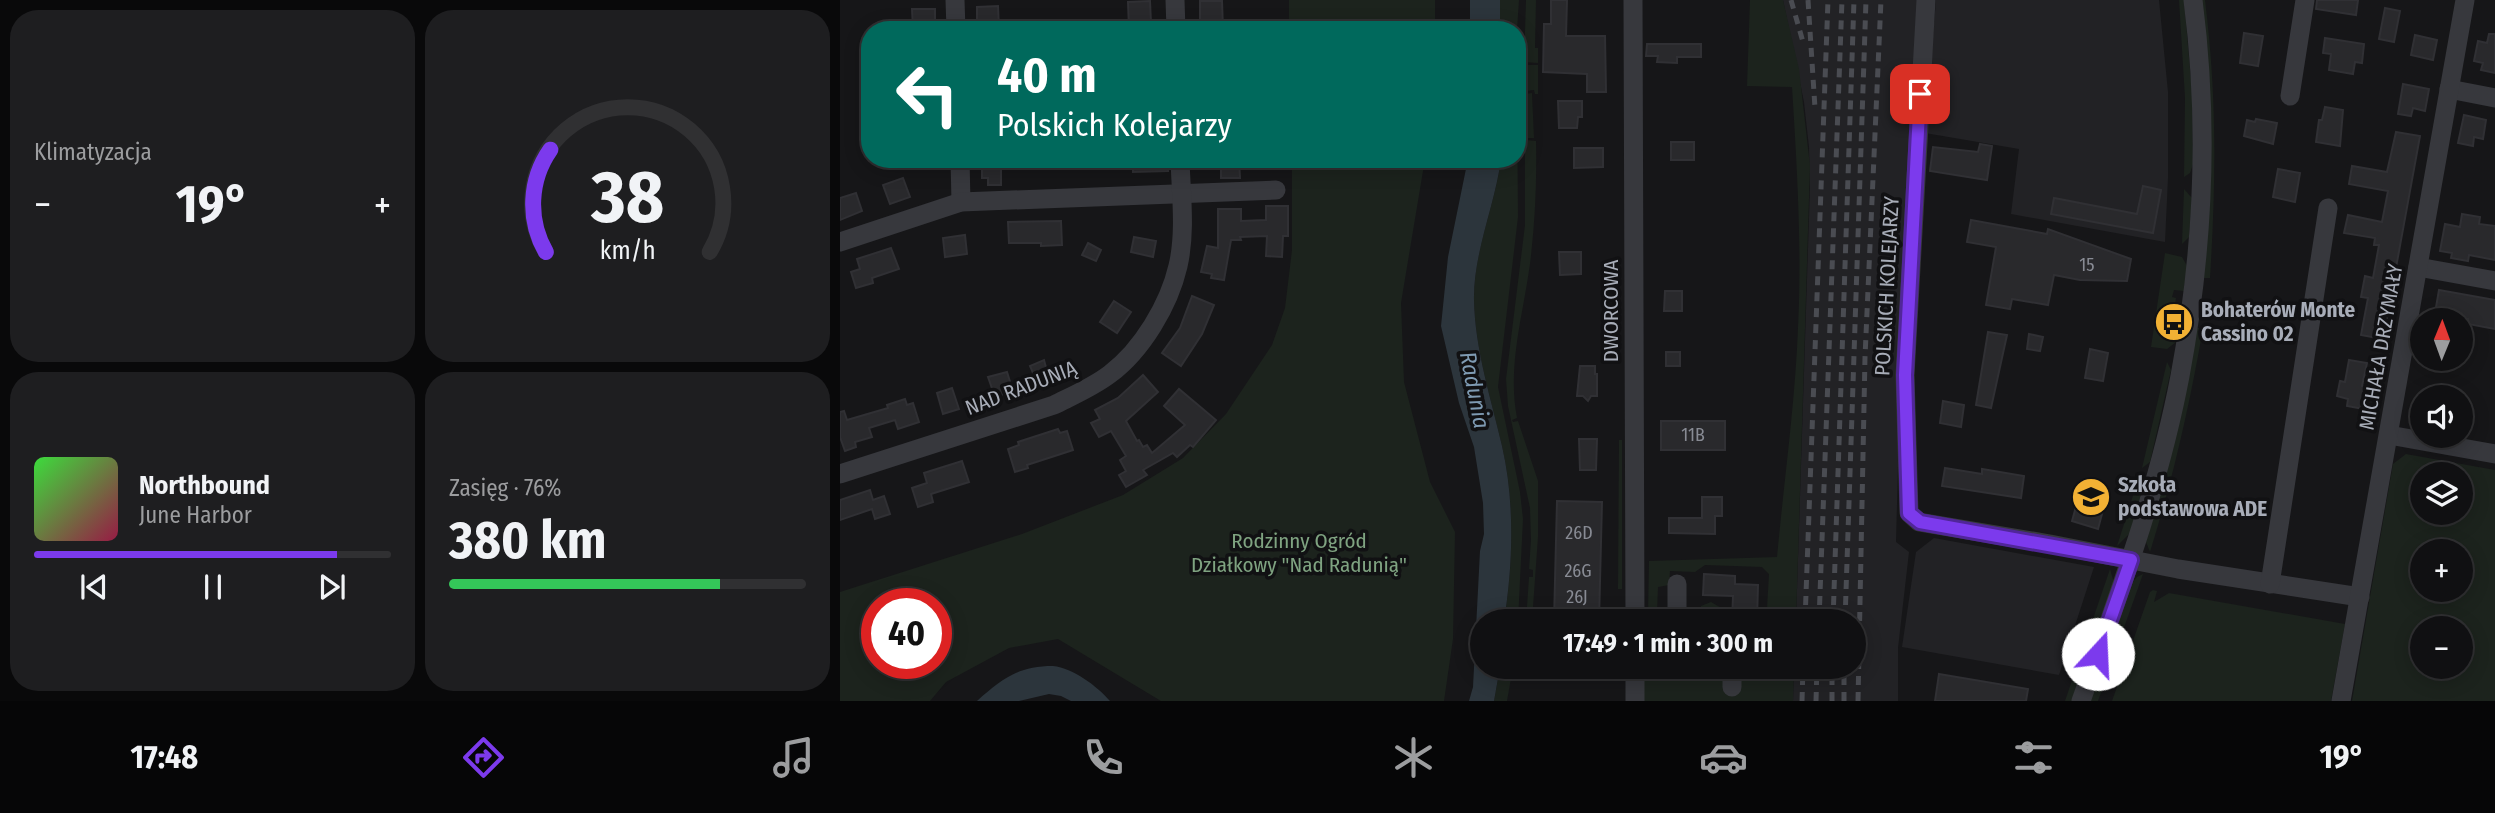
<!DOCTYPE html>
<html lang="pl">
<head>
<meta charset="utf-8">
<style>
  body { margin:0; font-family:"Fira Sans Condensed",sans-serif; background:#1e1e20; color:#f1f3f6; height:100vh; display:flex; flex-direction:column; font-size:26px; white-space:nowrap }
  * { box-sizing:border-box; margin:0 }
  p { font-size:23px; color:#9c9d9f }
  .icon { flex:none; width:38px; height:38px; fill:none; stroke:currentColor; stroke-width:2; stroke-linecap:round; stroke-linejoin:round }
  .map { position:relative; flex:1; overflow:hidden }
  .panel { display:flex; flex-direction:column; gap:10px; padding:10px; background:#09090a; width:840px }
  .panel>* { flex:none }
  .banner { position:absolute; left:21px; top:21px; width:665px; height:147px; border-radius:28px; box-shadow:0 4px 18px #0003,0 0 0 2px #303032; background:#00695c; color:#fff; overflow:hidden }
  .needle { width:46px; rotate:1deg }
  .fabs { position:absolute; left:1570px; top:308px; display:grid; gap:14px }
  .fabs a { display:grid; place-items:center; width:63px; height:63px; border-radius:50%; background:#101012; box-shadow:0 4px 18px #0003,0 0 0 2px #303032; font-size:35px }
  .speed { position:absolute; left:21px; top:588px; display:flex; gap:14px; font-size:35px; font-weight:700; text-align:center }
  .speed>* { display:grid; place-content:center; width:91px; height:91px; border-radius:50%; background:#101012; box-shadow:0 4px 18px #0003,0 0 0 2px #303032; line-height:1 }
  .speed .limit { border:10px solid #d22; background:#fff; color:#111 }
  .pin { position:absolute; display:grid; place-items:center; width:60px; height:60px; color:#fff; margin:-30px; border-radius:14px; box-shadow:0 4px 10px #0006 }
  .me { position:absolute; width:77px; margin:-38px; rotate:20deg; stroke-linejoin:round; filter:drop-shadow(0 0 5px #0008) }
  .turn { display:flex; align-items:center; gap:24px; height:147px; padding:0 21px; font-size:32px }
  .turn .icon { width:91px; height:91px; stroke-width:2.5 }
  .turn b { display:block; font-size:49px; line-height:60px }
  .big { font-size:52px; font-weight:700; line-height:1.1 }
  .panel .card { flex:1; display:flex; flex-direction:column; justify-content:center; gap:10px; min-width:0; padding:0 24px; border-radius:28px; background:#1e1e20 }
  .panel .dial { align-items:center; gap:0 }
  .dial svg { height:182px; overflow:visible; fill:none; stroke:#303032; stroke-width:7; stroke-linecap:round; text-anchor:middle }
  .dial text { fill:#f1f3f6; stroke:none }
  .song { display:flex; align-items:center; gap:21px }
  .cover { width:84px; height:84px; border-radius:10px; background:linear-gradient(135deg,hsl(120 70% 55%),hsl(340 70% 35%)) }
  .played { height:7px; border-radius:4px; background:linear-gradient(90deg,#7c3aed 85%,#303032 85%) }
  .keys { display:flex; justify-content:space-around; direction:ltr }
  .heat { display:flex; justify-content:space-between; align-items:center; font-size:38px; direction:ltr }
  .charge { height:10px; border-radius:5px; background:linear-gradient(90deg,#34c759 76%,#303032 0) }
  .panel .tiles { flex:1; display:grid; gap:10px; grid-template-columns:repeat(2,1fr) }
  .trip { position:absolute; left:630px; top:609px; width:396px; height:70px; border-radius:35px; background:#101012; box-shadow:0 4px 18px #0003,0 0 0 2px #303032; font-weight:700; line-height:70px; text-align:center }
  .menu { display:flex; height:112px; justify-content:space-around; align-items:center; background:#060607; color:#9c9d9f }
  .menu .icon { width:49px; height:49px }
  .menu .active { color:#7c3aed }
  .menu b { font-size:32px; color:#f1f3f6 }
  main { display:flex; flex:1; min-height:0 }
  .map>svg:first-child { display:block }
  .built { fill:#222225 }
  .green { fill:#1c231d; fill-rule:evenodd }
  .water { fill:#2c353c }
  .building { fill:#29292c; stroke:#303034; stroke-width:2 }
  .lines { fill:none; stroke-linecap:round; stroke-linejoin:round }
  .minor { stroke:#37383d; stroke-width:19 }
  .rail { stroke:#4a4c52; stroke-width:5; stroke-dasharray:9 7; stroke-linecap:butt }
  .route-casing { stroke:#51269a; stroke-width:18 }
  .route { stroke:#7c3aed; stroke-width:12 }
  .labels { text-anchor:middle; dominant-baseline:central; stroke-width:7; stroke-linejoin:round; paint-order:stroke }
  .number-label { font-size:18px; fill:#888b94 }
  .street-label { font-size:21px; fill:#a8adb8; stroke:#111113 }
  .poi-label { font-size:21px; font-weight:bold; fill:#a8adb8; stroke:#111113; text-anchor:start }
  .park-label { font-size:21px; fill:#7fa381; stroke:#111113 }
  .water-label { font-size:23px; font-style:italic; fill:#7f9bb3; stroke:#111113 }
</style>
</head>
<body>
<main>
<section class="panel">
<div class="tiles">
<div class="card"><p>Klimatyzacja</p>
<div class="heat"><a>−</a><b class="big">19°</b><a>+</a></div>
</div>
<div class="card dial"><svg viewBox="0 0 100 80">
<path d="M14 69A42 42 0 1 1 86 69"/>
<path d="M14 69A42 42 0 0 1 16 24" stroke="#7c3aed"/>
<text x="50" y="56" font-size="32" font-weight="700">38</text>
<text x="50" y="72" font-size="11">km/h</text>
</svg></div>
<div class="card">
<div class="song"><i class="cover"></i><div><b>Northbound</b><p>June Harbor</p></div></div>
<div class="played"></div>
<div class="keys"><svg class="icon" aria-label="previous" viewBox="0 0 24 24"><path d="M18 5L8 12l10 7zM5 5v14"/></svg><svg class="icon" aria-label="pause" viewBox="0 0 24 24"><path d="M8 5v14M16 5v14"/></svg><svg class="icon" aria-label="next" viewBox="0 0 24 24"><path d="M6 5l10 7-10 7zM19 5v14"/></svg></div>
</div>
<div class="card"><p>Zasięg · 76%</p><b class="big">380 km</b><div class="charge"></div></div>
</div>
</section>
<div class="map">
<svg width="1655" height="701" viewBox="0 0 1655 701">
  <rect width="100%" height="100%" fill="#161618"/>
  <g class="built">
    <polygon points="943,0 1078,0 1063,277 1056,542 1069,552 1058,648 1058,701 953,701 954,667 1013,667 1013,621 956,621 970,187 969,147 964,102"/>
    <polygon points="1096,0 1319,0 1328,92 1328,178 1325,242 1171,214 1179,149 1085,133"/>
    <polygon points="1094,538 1254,567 1219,675 1062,647 1076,552"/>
  </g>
  <g class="green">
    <rect x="449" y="0" width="146" height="30"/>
    <polygon points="660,0 679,0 677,30 660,30"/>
    <polygon points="686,0 696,0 695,48 698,48 698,63 684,62"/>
    <path d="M 910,0 L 943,0 L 959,69 L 970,166 L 956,621 L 923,621 L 923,612 L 927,608 L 929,574 L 922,567 L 865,565 L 855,572 L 830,571 L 829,585 L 818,587 L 817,613 L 826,614 L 827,620 L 811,621 L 808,615 L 809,561 L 937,557 C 944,481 955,404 958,328 C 962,247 957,167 952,87 L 907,86 Z"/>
    <polygon points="1339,0 1344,0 1352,91 1353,164 1350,173 1344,177 1345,98"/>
    <path d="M 1361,0 L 1365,0 C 1377,96 1376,181 1370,278 L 1363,278 Z"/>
    <polygon points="684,65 698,65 698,94 695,94 694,90 685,91"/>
    <path d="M 677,92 L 678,217 L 658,387 L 680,492 L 683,519 L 678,621 L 664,621 C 673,565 675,502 662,446 C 651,398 635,350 634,300 C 633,253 655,206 661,159 L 677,159 Z"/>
    <polygon points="692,93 694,138 685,138 685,94"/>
    <path d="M 685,140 L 696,141 C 697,182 695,223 690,264 C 683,316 667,366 677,418 L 672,420 L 673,422 L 678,421 L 698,481 L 698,537 L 692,621 L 686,621 L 689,577 L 693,577 L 693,570 L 689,569 L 691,540 L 690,508 L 668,406 L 666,379 L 685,225 Z"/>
    <path d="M 452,159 L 585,159 L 561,303 L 564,382 L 590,482 L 615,532 L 613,639 L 604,701 L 321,701 L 218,639 L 169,648 L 106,682 L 90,701 L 0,701 L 0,592 L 182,534 L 283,495 L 343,458 L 386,414 L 432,345 L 445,308 L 452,250 ZM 37,604 L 96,604 L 96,663 L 37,663 Z"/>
    <polygon points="1344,189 1352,198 1349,237 1342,244"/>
    <polygon points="1325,253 1342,257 1347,266 1344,291 1334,290 1332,297 1336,298 1331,332 1338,333 1336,342 1327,349 1311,347"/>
    <path d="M 1357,328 L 1363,328 C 1350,404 1333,478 1310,552 L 1306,542 Z"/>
    <polygon points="1327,362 1331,370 1310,462 1302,468"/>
    <polygon points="779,440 782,440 782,589 778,589"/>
    <path d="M 1566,454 L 1655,470 L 1655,701 L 1512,701 L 1553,464 ZM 1582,474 L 1620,474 L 1620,513 L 1582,513 ZM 1582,551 L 1620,551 L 1620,590 L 1582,590 ZM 1582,628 L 1620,628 L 1620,667 L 1582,667 Z"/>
    <polygon points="1298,480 1302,486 1302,491 1290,533 1277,546"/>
    <polygon points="1270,569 1274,583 1232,701 1225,701"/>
    <polygon points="1303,574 1258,701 1250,701 1291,584 1297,577"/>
    <polygon points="1313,590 1317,591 1314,602 1329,593 1505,624 1491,701 1272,701 1310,592"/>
    <polygon points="871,602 883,609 883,621 861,621 861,606"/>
    <polygon points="660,667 673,667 667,701 654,701"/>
    <polygon points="802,667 954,667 953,701 803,701"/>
  </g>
  <g class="water">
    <rect x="630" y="0" width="30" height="30"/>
    <path d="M 628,159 L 661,159 C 655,205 633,254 634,300 C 635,350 651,398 662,446 C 675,502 673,565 664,621 L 642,621 L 642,667 L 660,667 L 654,701 L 629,701 L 633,687 L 640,551 L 644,534 L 643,503 L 634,447 L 619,403 L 601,326 L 608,257 Z"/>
    <path d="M 213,666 C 233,668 257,686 270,701 L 231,701 L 221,696 L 209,694 L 179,701 L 137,701 C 162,679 178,666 213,666 Z"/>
  </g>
  <g class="building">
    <polygon points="711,0 727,0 726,36 765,36 766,92 747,92 747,74 703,72 704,24 711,24"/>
    <polygon points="1477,0 1518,0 1516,15 1476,9"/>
    <polygon points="310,1 311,23 303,23 303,30 289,30 288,2"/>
    <polygon points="360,1 382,1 383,29 369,30 369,21 360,21"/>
    <polygon points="158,6 159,28 137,29 137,7"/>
    <polygon points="1545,8 1560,11 1554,42 1539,39"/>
    <polygon points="72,9 95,9 95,29 73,30"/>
    <polygon points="1404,33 1423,36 1418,66 1400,63"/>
    <polygon points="1649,34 1655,34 1655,73 1641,70 1643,63 1634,61 1638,41 1647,43"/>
    <polygon points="1575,35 1597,40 1593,60 1571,55"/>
    <polygon points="1485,38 1524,44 1522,63 1515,62 1513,74 1489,70 1491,54 1483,53"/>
    <polygon points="807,44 861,44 861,57 837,57 837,63 817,62 818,56 806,56"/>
    <polygon points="1563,84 1589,89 1585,111 1573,108 1571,116 1558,114"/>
    <polygon points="718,101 742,101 742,117 738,117 737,128 719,128"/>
    <polygon points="1485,107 1503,110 1500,146 1476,142 1479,120 1482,120"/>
    <polygon points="1624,115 1646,120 1643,139 1634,137 1633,146 1618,143"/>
    <polygon points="1416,119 1437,123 1433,144 1404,136 1407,120 1415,122"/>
    <polygon points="1556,132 1580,136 1543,339 1521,335 1528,298 1521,297 1525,276 1533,278 1539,245 1534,245 1535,238 1504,233 1508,215 1542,222 1548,191 1509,184 1512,166 1547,172"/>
    <rect x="831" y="142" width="23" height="18"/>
    <polygon points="1140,144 1152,146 1147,180 1090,171 1093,147 1138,152"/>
    <polygon points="734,148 763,148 763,167 734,168"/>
    <polygon points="142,159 161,159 161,185 148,185 148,178 142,178"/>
    <polygon points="293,159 328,159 328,171 293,172"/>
    <polygon points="381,159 399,159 400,178 381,178"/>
    <polygon points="1438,169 1460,173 1455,202 1433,197"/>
    <polygon points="63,178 70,197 50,204 43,185"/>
    <polygon points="1303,186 1321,190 1313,233 1211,214 1214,198 1297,214"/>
    <polygon points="16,193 22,211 0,220 0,198"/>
    <polygon points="426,206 448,206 448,236 443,236 442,257 426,256 427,236 400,237 401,240 391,240 384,280 371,278 372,274 361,272 367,246 378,248 378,209 401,209 401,221 426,220"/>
    <polygon points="1622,214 1640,217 1639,224 1655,226 1655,260 1629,255 1628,261 1611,258 1612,253 1600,251 1605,224 1620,227"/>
    <polygon points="1131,220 1207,234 1208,229 1291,259 1287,281 1240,280 1214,275 1208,305 1172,299 1170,309 1146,305 1156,247 1127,242"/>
    <polygon points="221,221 222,245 201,246 201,243 169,243 168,222"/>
    <polygon points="125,235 127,254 105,257 103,238"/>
    <polygon points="294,237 316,241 313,257 291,252"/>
    <polygon points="248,243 261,250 256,261 242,255"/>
    <polygon points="51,248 59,269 32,278 33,283 16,288 11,272 20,269 17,259"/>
    <polygon points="719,252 741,252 741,274 720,275"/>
    <polygon points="1599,290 1655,300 1655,329 1628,324 1628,319 1595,313"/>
    <polygon points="825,291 842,291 842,311 824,311"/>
    <polygon points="352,296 374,305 362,334 341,366 322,353 340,328"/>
    <polygon points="274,301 291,312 277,333 260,322"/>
    <polygon points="1148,332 1167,335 1151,408 1136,405"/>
    <polygon points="1189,334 1203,337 1200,351 1187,349"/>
    <polygon points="1250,349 1268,353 1263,381 1245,378"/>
    <rect x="826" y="352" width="14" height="14"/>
    <polygon points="204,360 208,375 196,380 190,366"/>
    <polygon points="1509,360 1527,363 1522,386 1528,387 1524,409 1507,406 1508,399 1497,396 1500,381 1505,382"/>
    <polygon points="740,366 755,366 755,374 757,374 757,396 751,396 748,401 743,396 737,396"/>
    <polygon points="167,372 173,391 155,397 148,377"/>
    <polygon points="303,375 318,392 286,421 297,441 299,440 303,447 307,445 312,453 345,425 324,406 339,389 376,420 353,447 350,445 337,457 333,453 303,470 307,475 286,487 279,475 286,471 280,460 286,456 271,431 259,437 251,423 260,419 255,410 278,398"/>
    <polygon points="112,388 119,409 103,414 97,393"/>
    <polygon points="65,399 67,405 73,403 79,422 58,429 55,420 29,428 32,437 15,442 16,447 5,451 0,437 0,412 4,411 7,420 48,408 47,405"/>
    <polygon points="1103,401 1124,405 1121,427 1100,423"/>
    <rect x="821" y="421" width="64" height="29"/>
    <polygon points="218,429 220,433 227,431 233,450 187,465 188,468 175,472 168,449 179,445 178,442"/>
    <polygon points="739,439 757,439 756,470 740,470"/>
    <polygon points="122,461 129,482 91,494 93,502 78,507 72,488 87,483 84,473"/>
    <polygon points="1105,468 1142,474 1142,469 1184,476 1181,498 1102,486"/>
    <polygon points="1242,485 1268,491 1258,529 1232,521"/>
    <polygon points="30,490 33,500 44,496 50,514 35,519 32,509 0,520 0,500"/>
    <polygon points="862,497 882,497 882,516 875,516 875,534 829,533 829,518 862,518"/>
    <polygon points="717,501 762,502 759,621 714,621"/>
    <polygon points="864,574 895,576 895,584 918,585 917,621 892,621 893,596 863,595"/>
    <polygon points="1099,674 1188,689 1186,701 1095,701"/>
  </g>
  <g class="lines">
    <g class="minor">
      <polyline points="115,0 116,30"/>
      <polyline points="335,0 336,30"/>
      <polyline points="793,0 795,621"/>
      <polyline points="1086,0 1065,375 1069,513 1079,522 1210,544 1338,569 1520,597"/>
      <polyline points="1609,89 1655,98"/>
      <polyline points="1450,96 1465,0"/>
      <polyline points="120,159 121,202"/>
      <polyline points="0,242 121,202 436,190"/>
      <polyline points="1578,267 1655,281"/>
      <polyline points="1549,435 1655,454"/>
      <path d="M 0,474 L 214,405 C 234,395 253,387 270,374 C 302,350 329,305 338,266 C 346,232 341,194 340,159"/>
      <polyline points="1430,584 1488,208"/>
      <polyline points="837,621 837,584"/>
      <polyline points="892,687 892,667"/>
      <polyline points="795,701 795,667"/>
      <path d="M 1241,701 C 1279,594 1319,487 1340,376 C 1363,253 1369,124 1353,0"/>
      <polyline points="1501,701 1625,0"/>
    </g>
    <g class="rail">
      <polyline points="951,0 963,42"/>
      <polyline points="968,0 975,108"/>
      <polyline points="965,621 988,0"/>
      <polyline points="979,621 1002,0"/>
      <polyline points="993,621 1014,0"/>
      <polyline points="1005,621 1026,0"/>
      <polyline points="962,701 963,667"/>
      <polyline points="976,701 977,667"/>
      <polyline points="992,701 992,667"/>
      <polyline points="1004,701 1004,667"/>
      <polyline points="1018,701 1025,357 1041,0"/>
    </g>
  </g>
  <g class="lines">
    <g class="route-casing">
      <polyline id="route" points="1080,94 1065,375 1069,513 1080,522 1291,560 1258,654"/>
    </g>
    <use href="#route" class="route"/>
  </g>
  <defs>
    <g id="bus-disc" transform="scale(2.0125)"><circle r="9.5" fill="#f2b134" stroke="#111113"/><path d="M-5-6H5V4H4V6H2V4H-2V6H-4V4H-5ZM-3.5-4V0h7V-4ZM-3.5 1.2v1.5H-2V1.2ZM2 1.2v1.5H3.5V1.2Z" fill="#111"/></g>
    <g id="school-disc" transform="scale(2.0125)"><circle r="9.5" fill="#f2b134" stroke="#111113"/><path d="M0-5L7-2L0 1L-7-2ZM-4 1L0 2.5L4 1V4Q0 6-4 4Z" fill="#111"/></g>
  </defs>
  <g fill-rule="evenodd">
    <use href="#bus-disc" x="1334" y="322"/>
    <use href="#school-disc" x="1251" y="497"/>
  </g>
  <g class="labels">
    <g class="number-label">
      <text x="1247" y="265">15</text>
      <text x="853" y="435">11B</text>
      <text x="739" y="533">26D</text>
      <text x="738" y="571">26G</text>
      <text x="737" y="597">26J</text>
    </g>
    <g class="street-label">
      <text transform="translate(1047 286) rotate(-87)">POLSKICH KOLEJARZY</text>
      <text transform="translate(771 311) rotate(-90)">DWORCOWA</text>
      <text transform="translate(1541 347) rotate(-80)">MICHAŁA DRZYMAŁY</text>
      <text transform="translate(181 388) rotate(-21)">NAD RADUNIĄ</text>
    </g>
    <g class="poi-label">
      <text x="1361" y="310">Bohaterów Monte<tspan x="1361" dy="24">Cassino 02</tspan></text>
      <text x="1278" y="485">Szkoła<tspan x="1278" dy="24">podstawowa ADE</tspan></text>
    </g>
    <g class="park-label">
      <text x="459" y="541">Rodzinny Ogród<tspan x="459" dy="24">Działkowy "Nad Radunią"</tspan></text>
    </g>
    <g class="water-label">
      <text transform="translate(635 390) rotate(79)">Radunia</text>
    </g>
  </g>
</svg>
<div class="fabs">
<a><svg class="needle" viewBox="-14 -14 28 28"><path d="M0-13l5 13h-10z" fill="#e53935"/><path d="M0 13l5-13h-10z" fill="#9c9d9f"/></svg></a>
<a><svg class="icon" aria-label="sound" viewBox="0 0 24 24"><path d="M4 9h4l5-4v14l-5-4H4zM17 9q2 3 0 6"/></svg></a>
<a><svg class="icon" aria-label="layers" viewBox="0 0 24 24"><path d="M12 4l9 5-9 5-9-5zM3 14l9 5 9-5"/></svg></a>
<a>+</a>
<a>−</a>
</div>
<div class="speed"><div class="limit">40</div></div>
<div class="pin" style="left:1080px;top:94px;background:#d93025"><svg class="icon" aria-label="arrive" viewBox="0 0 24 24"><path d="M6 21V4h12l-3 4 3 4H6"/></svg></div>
<svg class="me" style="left:1258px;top:654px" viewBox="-20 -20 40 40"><circle r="19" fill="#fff"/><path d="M0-13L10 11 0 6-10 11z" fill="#7c3aed"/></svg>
<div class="trip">17:49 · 1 min · 300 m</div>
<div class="banner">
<div class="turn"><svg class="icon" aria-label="left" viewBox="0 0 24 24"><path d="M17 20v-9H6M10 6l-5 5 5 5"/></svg><div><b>40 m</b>Polskich Kolejarzy</div></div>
</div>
</div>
</main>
<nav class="menu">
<b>17:48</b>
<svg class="icon active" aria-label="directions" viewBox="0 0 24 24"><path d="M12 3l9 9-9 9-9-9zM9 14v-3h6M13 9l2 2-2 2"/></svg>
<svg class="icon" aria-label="music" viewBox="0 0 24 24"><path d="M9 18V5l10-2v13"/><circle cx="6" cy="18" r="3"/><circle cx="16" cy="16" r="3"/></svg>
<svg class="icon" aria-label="phone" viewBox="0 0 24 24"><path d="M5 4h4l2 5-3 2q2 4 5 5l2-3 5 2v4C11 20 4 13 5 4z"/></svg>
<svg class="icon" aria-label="climate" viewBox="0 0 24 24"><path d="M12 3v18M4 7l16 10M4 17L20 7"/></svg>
<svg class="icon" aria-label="car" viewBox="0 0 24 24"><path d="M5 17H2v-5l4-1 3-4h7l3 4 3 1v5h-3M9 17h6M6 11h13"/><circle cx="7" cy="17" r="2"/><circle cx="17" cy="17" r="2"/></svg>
<svg class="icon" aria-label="filters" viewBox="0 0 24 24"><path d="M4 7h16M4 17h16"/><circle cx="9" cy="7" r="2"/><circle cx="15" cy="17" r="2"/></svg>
<b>19°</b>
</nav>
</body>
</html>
